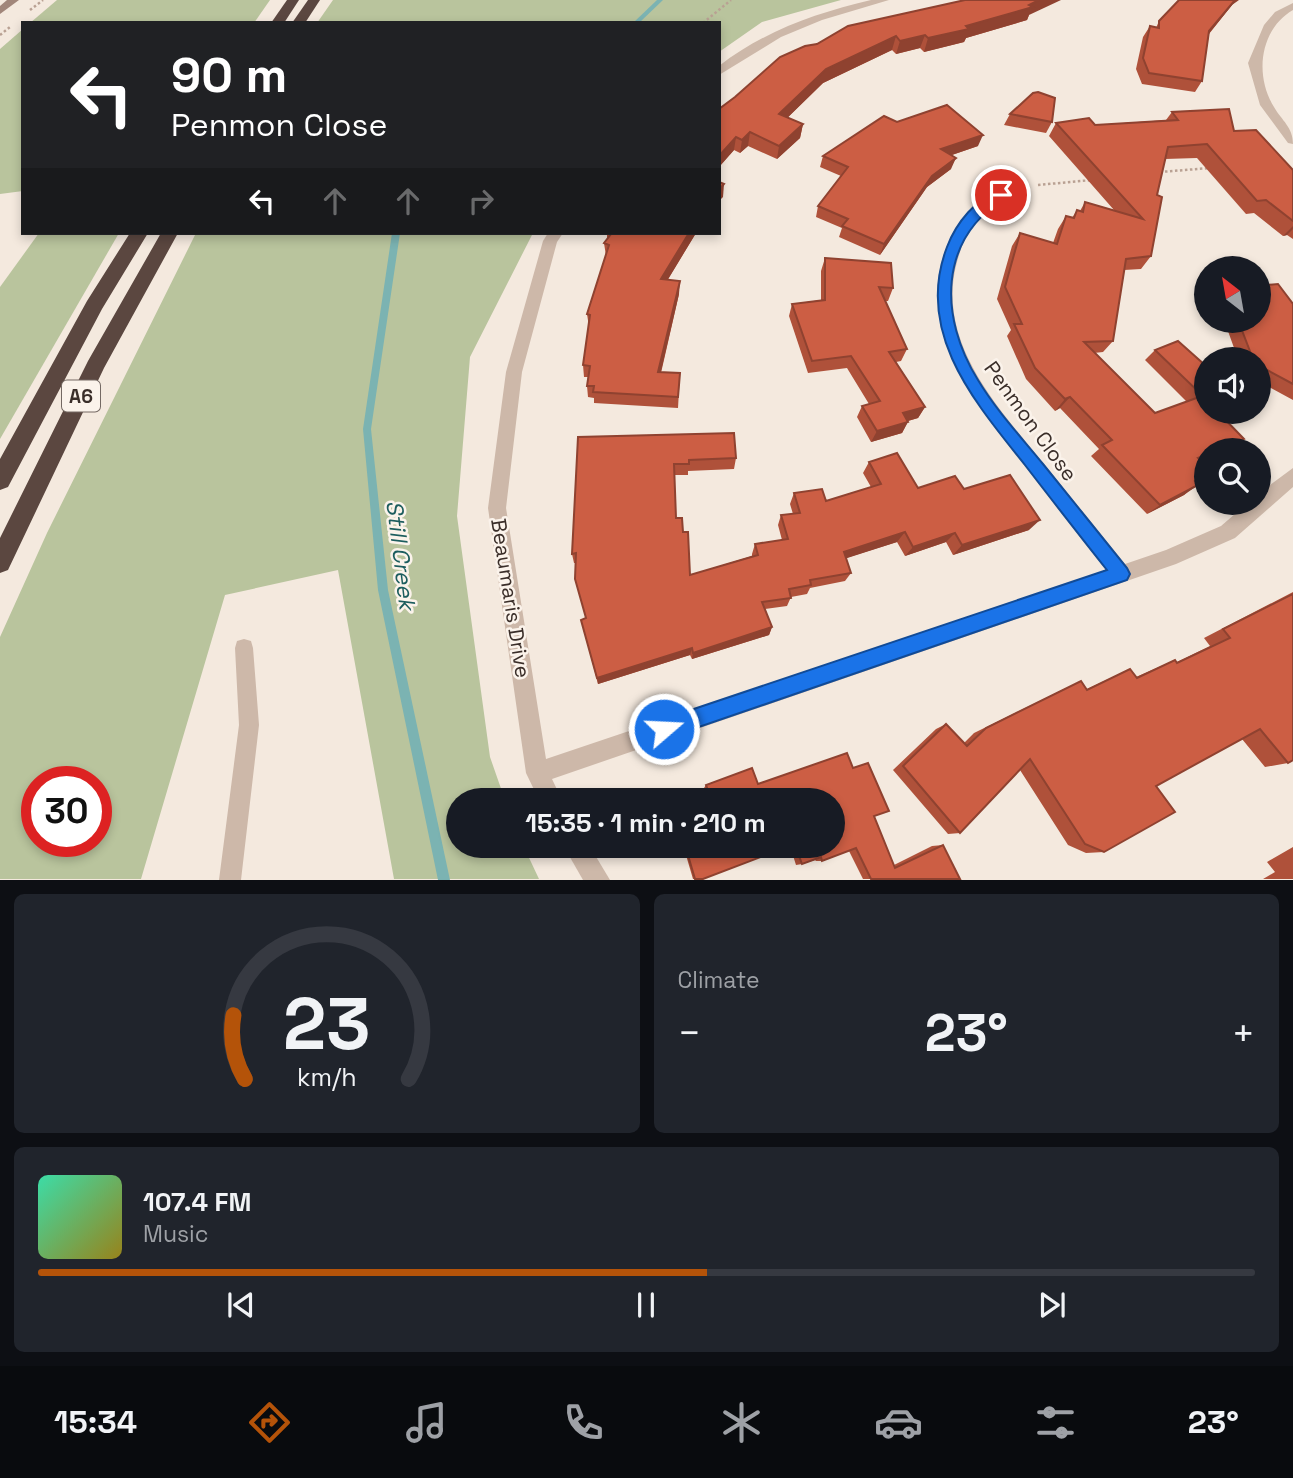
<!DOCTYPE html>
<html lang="en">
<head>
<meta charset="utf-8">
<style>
  body { margin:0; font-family:"Space Grotesk",sans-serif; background:#20242c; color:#f1f3f6; height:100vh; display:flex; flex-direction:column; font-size:26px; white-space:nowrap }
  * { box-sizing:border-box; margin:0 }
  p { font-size:23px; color:#9ea1a6 }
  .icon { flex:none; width:38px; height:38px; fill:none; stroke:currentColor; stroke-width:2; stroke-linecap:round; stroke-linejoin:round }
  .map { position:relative; height:880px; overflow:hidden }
  .drawer { display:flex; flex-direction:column; gap:14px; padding:14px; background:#0d0f14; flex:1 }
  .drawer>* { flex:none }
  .guide { position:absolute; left:21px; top:21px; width:700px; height:214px; border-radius:0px; box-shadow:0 4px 10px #0003; background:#202124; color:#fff; overflow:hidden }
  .needle { width:46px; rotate:329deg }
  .fabs { position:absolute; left:1194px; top:256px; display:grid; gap:14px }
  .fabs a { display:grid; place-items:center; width:77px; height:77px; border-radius:50%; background:#171b24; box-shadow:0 4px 10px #0003; font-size:35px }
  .speed { position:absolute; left:21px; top:766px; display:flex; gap:14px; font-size:35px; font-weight:700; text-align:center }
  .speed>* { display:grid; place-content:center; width:91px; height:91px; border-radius:50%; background:#171b24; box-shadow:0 4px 10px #0003; line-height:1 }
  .speed .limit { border:10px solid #d22; background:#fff; color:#111 }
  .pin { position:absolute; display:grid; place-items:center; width:60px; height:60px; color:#fff; margin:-30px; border:4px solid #fff; border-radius:50%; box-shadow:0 2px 7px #0007 }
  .me { position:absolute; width:77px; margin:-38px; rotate:71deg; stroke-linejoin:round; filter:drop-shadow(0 0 5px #0008) }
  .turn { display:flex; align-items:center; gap:24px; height:147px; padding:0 35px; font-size:32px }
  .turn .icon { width:91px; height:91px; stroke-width:2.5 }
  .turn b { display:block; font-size:49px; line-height:60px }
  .lanes { display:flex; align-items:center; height:66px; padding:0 35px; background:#0003; justify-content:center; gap:35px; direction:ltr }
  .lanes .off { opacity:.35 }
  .big { font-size:52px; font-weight:700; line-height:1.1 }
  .drawer .tile { flex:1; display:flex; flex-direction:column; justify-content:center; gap:10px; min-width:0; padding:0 24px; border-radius:10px; background:#20242c }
  .drawer .dial { align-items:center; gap:0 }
  .dial svg { height:182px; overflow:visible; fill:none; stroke:#363941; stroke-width:7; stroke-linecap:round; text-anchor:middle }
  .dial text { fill:#f1f3f6; stroke:none }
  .song { display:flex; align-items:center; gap:21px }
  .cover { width:84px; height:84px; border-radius:10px; background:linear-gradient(135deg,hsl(160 70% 55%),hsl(50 70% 35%)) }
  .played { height:7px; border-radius:4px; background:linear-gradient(90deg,#b45309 55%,#363941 55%) }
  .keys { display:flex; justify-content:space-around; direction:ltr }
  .heat { display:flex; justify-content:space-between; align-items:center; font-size:38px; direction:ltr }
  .drawer .tiles { flex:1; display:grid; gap:14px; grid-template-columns:1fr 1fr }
  .tile:last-child { grid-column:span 2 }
  .trip { position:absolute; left:446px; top:788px; width:399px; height:70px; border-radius:35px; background:#171b24; box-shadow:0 4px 10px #0003; font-weight:700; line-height:70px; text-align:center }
  .dock { display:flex; height:112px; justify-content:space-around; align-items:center; background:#090b0e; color:#9ea1a6 }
  .dock .icon { width:49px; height:49px }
  .dock .current { color:#b45309 }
  .dock b { font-size:32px; color:#f1f3f6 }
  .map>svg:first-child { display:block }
  .green { fill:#b9c49d; fill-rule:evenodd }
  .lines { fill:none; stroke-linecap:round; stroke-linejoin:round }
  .stream { fill:#7bb3b2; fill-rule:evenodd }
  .path { stroke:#b9a193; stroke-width:2.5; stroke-dasharray:2.5 2.5; stroke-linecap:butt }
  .lane { fill:#cdb8a9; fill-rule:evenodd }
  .street { fill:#cdb8a9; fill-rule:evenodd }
  .secondary { fill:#a1867a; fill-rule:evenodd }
  .highway { fill:#5b4740; fill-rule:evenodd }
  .wall { fill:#af513a }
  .shaded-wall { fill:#8f4230 }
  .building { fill:#cc5e44; stroke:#8f4230; stroke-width:2 }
  .route { fill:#1a73e8; stroke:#114b97; stroke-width:2 }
  .labels { text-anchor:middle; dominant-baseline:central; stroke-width:5; stroke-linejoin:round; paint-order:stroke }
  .shield { fill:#fbf3eb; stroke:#746963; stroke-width:2 }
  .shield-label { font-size:19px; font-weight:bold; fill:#3a2e29 }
  .street-label { font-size:21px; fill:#3a2e29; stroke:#fbf3eb }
  .water-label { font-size:23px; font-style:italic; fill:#1c5d5e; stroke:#fbf3eb }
</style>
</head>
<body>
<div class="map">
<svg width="1293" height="880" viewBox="0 0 1293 880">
  <rect width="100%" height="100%" fill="#f4e9de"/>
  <g class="green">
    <polygon points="57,0 270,0 254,23 30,23"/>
    <polygon points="333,0 841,0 762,22 719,52 719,23 317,23"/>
    <polygon points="23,29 23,191 0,194 0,49"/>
    <polygon points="39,233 119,233 0,439 0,287"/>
    <path d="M 196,233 L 533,233 L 470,357 L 457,516 L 490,757 L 505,800 L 458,800 L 458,845 L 523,845 L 539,879 L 394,879 L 338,570 L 225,595 L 141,879 L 0,879 L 0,637 L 47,533 ZM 96,782 L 96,842 L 37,842 L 37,782 Z"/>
  </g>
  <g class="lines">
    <g class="stream">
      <polygon points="657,0 663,0 639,23 633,23"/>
      <polygon points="392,233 400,233 371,429 388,590 450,880 438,880 378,590 363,429"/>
    </g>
    <g class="path">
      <polyline points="30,10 43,0"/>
      <polyline points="703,23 731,0"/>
      <polyline points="0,35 10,27"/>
      <polyline points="1160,172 1210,168"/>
      <polyline points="1038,185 1092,180"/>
    </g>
    <polygon class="lane" points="244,639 251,641 253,648 259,725 241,880 219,880 239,725 235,648 237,641"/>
    <g class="street">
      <path d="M 871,0 L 889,0 L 822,20 L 781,37 L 719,75 L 719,66 C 764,31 816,13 871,0 Z"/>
      <path d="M 1293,3 L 1293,10 C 1260,29 1254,75 1274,107 C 1282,121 1293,127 1293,144 L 1288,143 L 1260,105 L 1248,63 L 1264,25 L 1275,12 Z"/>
      <path d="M 1020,178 L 1027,182 L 1025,185 C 1007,197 987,206 974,224 C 965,235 961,248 957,262 C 935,342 999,408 1044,464 C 1071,497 1098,531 1125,564 L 1166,550 L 1221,526 L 1249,502 L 1258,502 L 1258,494 L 1293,468 L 1293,487 L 1235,538 L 1176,564 L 552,779 L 562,800 L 539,800 L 526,773 L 488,508 L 506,372 L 543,241 L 548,233 L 563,233 L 557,242 L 522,372 L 506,508 L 546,759 L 1106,570 C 1080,537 1053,503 1027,469 C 976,404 907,322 952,235 C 965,210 993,186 1020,178 Z"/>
      <polygon points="563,845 589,845 610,880 583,880"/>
    </g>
    <polygon class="secondary" points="7,0 19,0 0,14 0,6"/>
    <g class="highway">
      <polygon points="287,0 299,0 284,23 271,23"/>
      <polygon points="308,0 320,0 305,23 292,23"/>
      <polygon points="130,233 148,233 102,309 8,487 0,490 0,459 87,301"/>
      <polygon points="161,233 178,233 104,368 8,570 0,573 0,538 88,361"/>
    </g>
  </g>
  <g class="wall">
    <polygon points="1232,5 1209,34 1202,81 1195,92 1142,84 1136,69 1143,37 1150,26 1156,28 1159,21"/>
    <polygon points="1029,15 1027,20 966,38 964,42 924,52 920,48 896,54 892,50 823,83 787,118 803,124 800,138 777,159 748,146 740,153 734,150 719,167 719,109 805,46"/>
    <polygon points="1172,112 1234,131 1293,170 1293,239 1287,235 1283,236 1254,213 1246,214 1197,158 1165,159 1157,195 1151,256 1141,269 1124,270 1113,341 1103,352 1094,353 1155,413 1187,402 1145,360 1155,350 1206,366 1206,411 1219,411 1217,412 1244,439 1230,450 1206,450 1206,460 1201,461 1198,465 1206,476 1196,483 1184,495 1147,514 1091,456 1099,449 1060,408 1055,411 1026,379 1007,336 1011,330 997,299 1012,246 1020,233 1053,243 1058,229 1066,216 1072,218 1077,210 1080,211 1085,202 1114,210 1049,136 1056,123 1095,125 1166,120"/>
    <polygon points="1010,114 1052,122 1046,133 1004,125"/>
    <polygon points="897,122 978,146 952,155 951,169 927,187 880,255 839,237 842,228 816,217 818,206 841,176 820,167 823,156"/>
    <polygon points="607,233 696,233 668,279 679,294 661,373 680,373 678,408 594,403 594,398 588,397 587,386 588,377 584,377 583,365 589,327 587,314 606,256 604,243 607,239"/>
    <polygon points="825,258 893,288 888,301 885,301 907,349 901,361 896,362 925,407 918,418 908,421 902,433 871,442 857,417 862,406 869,404 847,368 808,373 789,316 792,304 821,300 821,271"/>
    <polygon points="1293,304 1293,400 1258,381 1258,359 1238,359 1224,320 1258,320"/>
    <polygon points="578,437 736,458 734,469 688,471 688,475 674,475 676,518 683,532 690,575 752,556 752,554 755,544 782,540 778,525 781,515 793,514 790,504 794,493 826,501 871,487 863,473 869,462 918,488 964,489 1029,530 953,555 946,542 905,556 897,542 846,558 851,573 845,581 810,588 807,594 791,597 787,606 765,609 772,627 769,635 692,659 690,655 598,684 581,620 586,618 576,563 574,563 572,554"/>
    <polygon points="1293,592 1293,760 1288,763 1265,767 1242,739 1156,786 1104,852 1086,853 1068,845 1020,770 960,833 948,834 893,770 936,729 946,724 964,743 974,733 1066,688 1087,689 1130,669 1136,677 1175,660 1177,662 1210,646 1204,638"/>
    <polygon points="758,784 874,816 894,865 932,846 943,845 960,879 863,879 849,851 822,861 816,861 815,860 802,864 796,865 790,846 703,879 693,879 683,845 833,845 706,794 704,788 706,785"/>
    <polygon points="1293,847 1293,879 1263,879 1275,872 1267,862"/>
  </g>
  <g class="shaded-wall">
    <polygon points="1039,0 1061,0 1029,15 1027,20 966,38 964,42 924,52 928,38 1029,5"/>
    <polygon points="1235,0 1239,0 1232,5 1202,42 1209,31"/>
    <polygon points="925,35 920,48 896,54 900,41"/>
    <polygon points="896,36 892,50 823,83 777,128 779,114 826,69"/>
    <polygon points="803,124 800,138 777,159 779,146"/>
    <polygon points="750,132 748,146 740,153 742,140"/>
    <polygon points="983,135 978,146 937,160 941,149"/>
    <polygon points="736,137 734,150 719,167 719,156"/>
    <polygon points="956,158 951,169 927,187 880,255 884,244 932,176"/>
    <polygon points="724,184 723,197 719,201 719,190"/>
    <polygon points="1293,226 1293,229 1287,235 1283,236"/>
    <polygon points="689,233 696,233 661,291 661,279"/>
    <polygon points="680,281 679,294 658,384 658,372"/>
    <polygon points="1070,397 1060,408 1055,411 1065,399"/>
    <polygon points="925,407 918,418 897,424 903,413"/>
    <polygon points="908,422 902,433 871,442 877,431"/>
    <polygon points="1244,439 1230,450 1218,450"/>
    <polygon points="1206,455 1206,460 1184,468 1198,458"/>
    <polygon points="1198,485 1184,495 1147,514 1160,505"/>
    <polygon points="1040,520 1029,530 953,555 962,545"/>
    <polygon points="905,532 897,542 838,561 844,552"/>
    <polygon points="955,533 946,542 905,556 913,547"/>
    <polygon points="772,627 769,635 692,659 693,653"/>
    <polygon points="692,648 690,655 598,684 597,678"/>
  </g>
  <g class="building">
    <polygon points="965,0 1039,0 1029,5 1033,7 966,26 969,29 928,38 925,35 900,41 896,36 826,69 779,114 803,124 779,146 750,132 742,140 736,137 719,156 719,109 735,97 780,57 805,46 817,44 848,26"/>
    <polygon points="1179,0 1235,0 1209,31 1202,81 1149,73 1143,58 1150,26 1159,28 1159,21"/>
    <polygon points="1038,92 1055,98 1052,122 1010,114 1033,93"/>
    <polygon points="947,105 983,135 941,149 956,158 932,176 884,244 842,226 848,219 818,206 848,167 823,156 884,116 897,122"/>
    <polygon points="1229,109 1234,131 1256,130 1293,170 1293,221 1266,200 1257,201 1207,144 1168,147 1157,195 1162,197 1151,256 1126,259 1113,341 1084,342 1155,413 1202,396 1206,400 1206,411 1217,411 1244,439 1218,450 1206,450 1206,455 1198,458 1202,462 1198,464 1206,472 1206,475 1195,481 1198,485 1160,505 1102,445 1112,440 1070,397 1065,399 1035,368 1014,324 1022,324 1005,287 1020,233 1057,244 1066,216 1074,218 1077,210 1083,212 1085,202 1143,219 1056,123 1089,118 1095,125 1178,120 1172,112"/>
    <polygon points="719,182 724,184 719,190"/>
    <polygon points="607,233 689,233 661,279 680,281 658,372 680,373 678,397 593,392 594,386 587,386 590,366 583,365 590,315 587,314 609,245 604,243 611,234"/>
    <polygon points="825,258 891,263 893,288 879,287 907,349 889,352 925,407 903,413 908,422 877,431 862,406 880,401 851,356 812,361 792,304 825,300"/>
    <polygon points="1278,284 1293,304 1293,384 1258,365 1258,359 1253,359 1238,320 1258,320 1258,286"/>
    <polygon points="1178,341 1206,366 1206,399 1155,350"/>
    <polygon points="734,433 736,458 689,460 689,464 674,464 676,518 682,518 683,532 688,532 690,575 758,555 755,544 788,539 781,515 800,513 794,493 822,489 826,501 881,484 869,462 897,453 918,488 955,476 964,489 1010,475 1040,520 962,545 955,533 913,547 905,532 844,552 851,573 810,580 811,585 789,589 791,598 762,602 772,627 693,653 692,648 597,678 581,620 586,618 575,579 576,553 572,554 578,437"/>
    <polygon points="1293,594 1293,760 1288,763 1260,729 1156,786 1175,812 1104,852 1085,844 1030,759 960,833 903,766 946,724 967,746 986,728 1081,681 1087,690 1130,669 1137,678 1175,660 1177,663 1230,638 1223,629"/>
    <polygon points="847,753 853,768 868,763 889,811 874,816 895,868 943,845 960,879 871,879 856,848 822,861 821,857 802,864 795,845 833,845 833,800 689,800 709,793 706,785 752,768 758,784"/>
    <polygon points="685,845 792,845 703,879 695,879"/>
  </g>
  <path class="route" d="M 1001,190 L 1005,192 L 1005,198 C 938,240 939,317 978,380 C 996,410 1021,437 1043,464 C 1071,499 1099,533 1127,568 L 1130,574 L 1127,580 L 664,739 L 657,736 L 654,729 L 657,722 L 664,719 L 1107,570 C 1079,535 1052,500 1025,465 C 975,402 914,333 947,247 C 956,223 976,198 1001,190 Z"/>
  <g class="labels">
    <rect class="shield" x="62" y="380.5" width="38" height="31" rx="5"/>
    <g class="shield-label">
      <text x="81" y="396">A6</text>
    </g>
    <g class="street-label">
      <text transform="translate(1031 421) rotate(54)">Penmon Close</text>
      <text transform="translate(511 598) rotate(81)">Beaumaris Drive</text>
    </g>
    <g class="water-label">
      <text transform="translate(401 555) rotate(83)">Still Creek</text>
    </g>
  </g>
</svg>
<div class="fabs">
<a><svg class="needle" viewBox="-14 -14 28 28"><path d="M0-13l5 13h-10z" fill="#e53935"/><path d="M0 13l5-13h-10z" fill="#9ea1a6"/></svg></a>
<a><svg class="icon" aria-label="sound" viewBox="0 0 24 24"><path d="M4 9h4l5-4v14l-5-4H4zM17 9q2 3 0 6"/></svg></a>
<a><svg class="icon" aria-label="search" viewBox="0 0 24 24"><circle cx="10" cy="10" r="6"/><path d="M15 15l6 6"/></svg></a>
</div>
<div class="speed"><div class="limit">30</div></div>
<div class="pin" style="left:1001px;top:195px;background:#d93025"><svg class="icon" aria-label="arrive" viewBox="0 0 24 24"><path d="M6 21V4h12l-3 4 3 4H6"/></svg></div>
<svg class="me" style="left:664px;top:729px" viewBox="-20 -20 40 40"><circle r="17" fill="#1a73e8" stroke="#fff" stroke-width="3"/><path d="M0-11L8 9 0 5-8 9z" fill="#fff"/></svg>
<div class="trip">15:35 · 1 min · 210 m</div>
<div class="guide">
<div class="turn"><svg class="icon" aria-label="left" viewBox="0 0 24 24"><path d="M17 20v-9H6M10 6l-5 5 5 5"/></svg><div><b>90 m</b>Penmon Close</div></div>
<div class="lanes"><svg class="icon" aria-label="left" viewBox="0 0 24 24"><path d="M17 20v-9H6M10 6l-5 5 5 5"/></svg><svg class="icon off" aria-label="ahead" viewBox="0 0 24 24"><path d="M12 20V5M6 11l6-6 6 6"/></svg><svg class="icon off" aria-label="ahead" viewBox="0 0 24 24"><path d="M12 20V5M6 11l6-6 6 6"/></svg><svg class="icon off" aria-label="right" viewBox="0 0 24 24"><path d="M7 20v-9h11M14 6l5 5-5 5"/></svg></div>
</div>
</div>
<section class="drawer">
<div class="tiles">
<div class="tile dial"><svg viewBox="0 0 100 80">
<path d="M14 69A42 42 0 1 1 86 69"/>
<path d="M14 69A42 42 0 0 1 9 41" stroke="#b45309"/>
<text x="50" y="56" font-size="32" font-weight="700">23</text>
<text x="50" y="72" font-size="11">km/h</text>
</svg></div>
<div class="tile"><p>Climate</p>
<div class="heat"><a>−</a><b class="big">23°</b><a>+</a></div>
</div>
<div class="tile">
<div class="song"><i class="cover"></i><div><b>107.4 FM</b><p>Music</p></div></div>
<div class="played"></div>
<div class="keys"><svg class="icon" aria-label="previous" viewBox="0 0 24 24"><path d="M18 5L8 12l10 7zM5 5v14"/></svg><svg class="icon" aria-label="pause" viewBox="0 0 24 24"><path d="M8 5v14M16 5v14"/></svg><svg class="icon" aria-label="next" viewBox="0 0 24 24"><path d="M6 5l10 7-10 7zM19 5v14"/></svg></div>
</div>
</div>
</section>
<nav class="dock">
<b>15:34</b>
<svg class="icon current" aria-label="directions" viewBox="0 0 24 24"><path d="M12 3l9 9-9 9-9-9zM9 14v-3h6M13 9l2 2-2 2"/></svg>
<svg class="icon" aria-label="music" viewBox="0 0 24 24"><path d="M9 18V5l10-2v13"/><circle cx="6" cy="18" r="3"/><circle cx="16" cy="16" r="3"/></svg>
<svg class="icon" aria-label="phone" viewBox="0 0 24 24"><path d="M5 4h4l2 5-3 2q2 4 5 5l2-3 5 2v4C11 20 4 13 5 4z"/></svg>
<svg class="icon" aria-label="climate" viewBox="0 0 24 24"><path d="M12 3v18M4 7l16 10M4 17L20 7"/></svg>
<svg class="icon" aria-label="car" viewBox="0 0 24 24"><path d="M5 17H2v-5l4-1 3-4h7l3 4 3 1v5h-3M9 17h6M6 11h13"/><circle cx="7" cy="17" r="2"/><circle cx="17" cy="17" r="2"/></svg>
<svg class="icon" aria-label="filters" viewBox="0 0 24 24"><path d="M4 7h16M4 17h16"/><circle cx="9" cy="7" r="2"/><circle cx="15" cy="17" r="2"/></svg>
<b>23°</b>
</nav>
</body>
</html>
